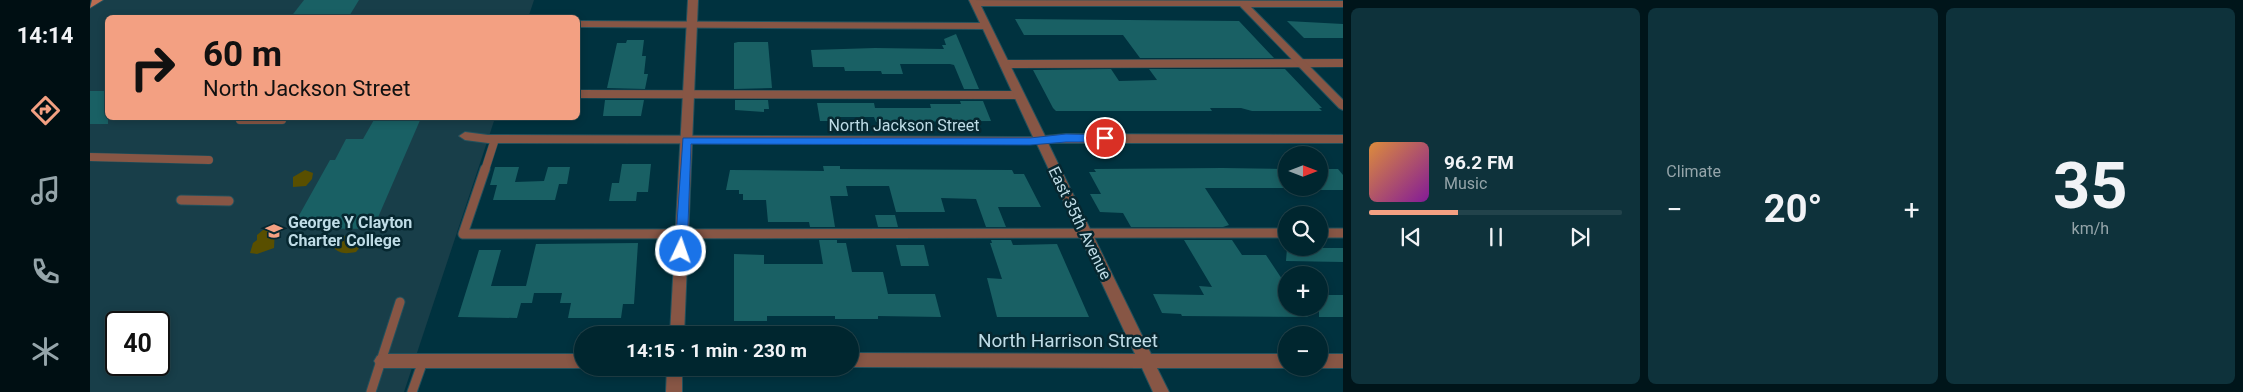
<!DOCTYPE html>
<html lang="en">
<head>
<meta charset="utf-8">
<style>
  body { margin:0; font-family:Roboto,sans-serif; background:#0e323b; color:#f1f3f6; height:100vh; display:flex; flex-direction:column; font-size:19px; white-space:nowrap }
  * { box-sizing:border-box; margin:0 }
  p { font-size:16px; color:#95a5aa }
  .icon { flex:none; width:28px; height:28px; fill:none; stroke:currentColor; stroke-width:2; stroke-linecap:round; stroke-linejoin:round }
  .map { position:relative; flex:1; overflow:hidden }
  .side { display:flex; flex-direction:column; gap:8px; padding:8px; background:#00151a; width:900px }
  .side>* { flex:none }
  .guide { position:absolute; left:15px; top:15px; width:475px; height:105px; border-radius:8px; box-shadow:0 2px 8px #0003,0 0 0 1px #22434b; background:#f3a082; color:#111; overflow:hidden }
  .needle { width:32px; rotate:90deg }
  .fabs { position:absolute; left:1188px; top:146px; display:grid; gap:10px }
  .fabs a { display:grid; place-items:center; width:50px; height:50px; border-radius:50%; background:#00262f; box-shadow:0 2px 8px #0003,0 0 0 1px #22434b; font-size:25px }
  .speed { position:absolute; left:15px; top:311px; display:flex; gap:10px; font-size:25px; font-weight:700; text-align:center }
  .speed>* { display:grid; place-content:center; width:65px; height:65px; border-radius:50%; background:#00262f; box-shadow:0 2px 8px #0003,0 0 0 1px #22434b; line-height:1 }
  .speed .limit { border:2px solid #111; border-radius:8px; background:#fff; color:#111 }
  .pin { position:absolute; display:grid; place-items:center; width:42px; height:42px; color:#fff; margin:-21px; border:2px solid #fff; border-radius:50%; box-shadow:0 1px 5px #0007 }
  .me { position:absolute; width:55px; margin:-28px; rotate:3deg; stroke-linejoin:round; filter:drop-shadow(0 0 4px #0008) }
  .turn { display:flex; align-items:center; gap:18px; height:105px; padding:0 15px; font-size:22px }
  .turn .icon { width:65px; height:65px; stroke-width:2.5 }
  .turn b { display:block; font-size:35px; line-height:42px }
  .big { font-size:38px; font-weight:700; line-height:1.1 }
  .side .card { flex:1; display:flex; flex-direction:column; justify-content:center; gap:8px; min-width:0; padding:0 18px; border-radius:8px; background:#0e323b }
  .side .dial { align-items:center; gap:0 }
  .dial b { font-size:65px; line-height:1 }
  .song { display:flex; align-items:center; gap:15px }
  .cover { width:60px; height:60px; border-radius:8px; background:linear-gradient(135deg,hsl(30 70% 55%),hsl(290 70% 35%)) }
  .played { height:5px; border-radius:2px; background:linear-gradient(90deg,#f3a082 35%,#22434b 35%) }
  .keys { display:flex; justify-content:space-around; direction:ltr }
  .heat { display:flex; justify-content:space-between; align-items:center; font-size:28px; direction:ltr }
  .side .tiles { flex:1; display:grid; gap:8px; grid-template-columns:repeat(3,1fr) }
  .trip { position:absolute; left:484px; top:326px; width:285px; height:50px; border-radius:25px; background:#00262f; box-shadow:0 2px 8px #0003,0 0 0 1px #22434b; font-weight:700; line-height:50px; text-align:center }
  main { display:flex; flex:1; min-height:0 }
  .tabs { display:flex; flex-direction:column; width:90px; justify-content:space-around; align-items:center; background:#000f13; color:#95a5aa }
  .tabs .icon { width:35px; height:35px }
  .tabs .on { color:#f3a082 }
  .tabs b { font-size:22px; color:#f1f3f6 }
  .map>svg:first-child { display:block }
  .built { fill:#183e49; fill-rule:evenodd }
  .green { fill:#594f00 }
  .building { fill:#196064 }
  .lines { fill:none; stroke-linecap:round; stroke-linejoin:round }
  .service-far1-casing { stroke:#22515d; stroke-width:9 }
  .service-casing { stroke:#22515d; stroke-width:11 }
  .minor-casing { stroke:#22515d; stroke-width:2 }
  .tertiary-casing { stroke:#22515d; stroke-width:2 }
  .secondary-casing { stroke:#22515d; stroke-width:2 }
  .service-far1 { stroke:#875645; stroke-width:8 }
  .service { stroke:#875645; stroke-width:9 }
  .minor { fill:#875645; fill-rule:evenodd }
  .tertiary { fill:#875645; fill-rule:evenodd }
  .secondary { fill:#ba6c51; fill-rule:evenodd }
  .route { fill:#1a73e8; stroke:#114b97 }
  .labels { text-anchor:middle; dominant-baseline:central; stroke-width:5; stroke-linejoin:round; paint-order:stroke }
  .street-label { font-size:16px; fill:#bfdce6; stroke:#062730 }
  .poi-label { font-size:16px; font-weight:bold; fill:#bfdce6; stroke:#062730; text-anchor:start }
  .near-street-label { font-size:19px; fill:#bfdce6; stroke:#062730 }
</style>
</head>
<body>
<main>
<nav class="tabs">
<b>14:14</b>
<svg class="icon on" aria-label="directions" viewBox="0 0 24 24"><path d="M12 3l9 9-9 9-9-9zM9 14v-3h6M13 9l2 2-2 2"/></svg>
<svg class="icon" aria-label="music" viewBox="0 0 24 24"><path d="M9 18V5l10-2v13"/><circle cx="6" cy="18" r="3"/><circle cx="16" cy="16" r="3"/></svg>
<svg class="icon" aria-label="phone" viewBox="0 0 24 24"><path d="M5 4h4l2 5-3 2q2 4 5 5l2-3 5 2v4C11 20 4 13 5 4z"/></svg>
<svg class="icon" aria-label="climate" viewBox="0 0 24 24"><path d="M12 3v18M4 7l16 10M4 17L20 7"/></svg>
</nav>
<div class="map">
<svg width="1253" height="392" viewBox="0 0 1253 392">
  <rect width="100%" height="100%" fill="#00323f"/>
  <path class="built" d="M 8,0 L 444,0 L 438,18 L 18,18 L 18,118 L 405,118 L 314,392 L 0,392 L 0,5 ZM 26,322 L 69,322 L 69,365 L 26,365 Z"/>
  <g class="green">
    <polygon points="215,170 223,173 222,179 216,186 203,187 203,177"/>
    <polygon points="179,225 185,229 184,248 167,254 160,253 163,243 167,240 167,235"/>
    <path d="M 262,234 L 272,236 L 274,242 L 266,252 C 255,254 250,254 243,247 L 251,237 Z"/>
  </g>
  <g class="building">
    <polygon points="214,0 269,0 258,18 200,18"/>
    <polygon points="925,19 1149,21 1184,58 1050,58 1033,35 934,35"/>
    <polygon points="1197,21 1253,24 1253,38 1214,38"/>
    <polygon points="866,34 889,89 874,89 864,65 860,64 810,64 813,74 792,74 791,71 755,71 754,67 723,67 721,50 785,48 854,49 852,45 856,45 854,39"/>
    <polygon points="537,40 554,40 552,56 556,56 554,74 558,74 555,89 517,88 527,43 536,43"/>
    <polygon points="648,42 678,42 682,88 644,89 644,43"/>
    <polygon points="1021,69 1029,81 1067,80 1059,69 1195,69 1232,108 1229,108 1232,111 1162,111 1151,108 1120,108 1122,111 966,111 963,108 943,70"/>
    <rect x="0" y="91" width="18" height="33"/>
    <polygon points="515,100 554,100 551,116 513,116"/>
    <polygon points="645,100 678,100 679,109 674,109 674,112 645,110"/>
    <polygon points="870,101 893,101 901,121 786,122 784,117 747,117 748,121 730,121 727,103 784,103 785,108 841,108 840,104 871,104"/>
    <polygon points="285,118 331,118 283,229 202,228 240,160 245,160 256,139 273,139"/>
    <polygon points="532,164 561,164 558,192 547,192 546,201 519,201 522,183 529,183"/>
    <polygon points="733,166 750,166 750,169 922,170 924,174 934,174 951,207 908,207 916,227 896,227 886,199 851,198 855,212 806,212 799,186 756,186 758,196 740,196 745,227 720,227 719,222 678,222 676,200 653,200 653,194 649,194 649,190 636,190 640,170 734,171"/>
    <polygon points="405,167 429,167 425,182 454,181 458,167 480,167 477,184 469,184 465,200 403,200 407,185 400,185"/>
    <polygon points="1132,168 1196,169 1196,188 1115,188 1139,225 1133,227 1041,227 1033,213 1010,212 1000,194 1011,194 999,172 1006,172 1004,169"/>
    <polygon points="1229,169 1248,169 1253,175 1253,190 1229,190"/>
    <polygon points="785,215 805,215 808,227 788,227"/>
    <polygon points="729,240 747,240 747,243 756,243 762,272 793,272 798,294 845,294 851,317 788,316 788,319 745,319 745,316 677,316 677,321 644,321 644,254 674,255 674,264 733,264"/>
    <polygon points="901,240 921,240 923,245 967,244 999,317 907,317 897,278 912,279 900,243 902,243"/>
    <polygon points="1094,240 1142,240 1152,255 1176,255 1196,285 1196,308 1212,308 1218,317 1092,316 1091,314 1072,313 1063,294 1114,295 1109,286 1122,287"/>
    <polygon points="548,243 544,304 533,304 531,318 478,318 481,303 470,303 472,293 444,293 442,303 431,303 427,318 368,317 389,250 411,250 401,286 436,286 446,244"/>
    <polygon points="806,245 834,245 839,266 811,266"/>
    <polygon points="1197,248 1253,248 1253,262 1196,261"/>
    <rect x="1229" y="295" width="24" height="22"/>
  </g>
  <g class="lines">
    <g class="service-far1-casing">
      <g id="service-far1">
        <polyline points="914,64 1253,63"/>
        <polyline points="488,94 929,95"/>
        <polyline points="150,120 192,120"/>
        <polyline points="0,157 119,160"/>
        <polyline points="395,170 405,139"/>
      </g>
    </g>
    <g class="service-casing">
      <g id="service">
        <polyline points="395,169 373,234 1196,233"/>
        <polyline points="91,200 139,201"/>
        <polyline points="1229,233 1253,233"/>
        <polyline points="281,392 310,302"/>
        <polyline points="322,392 333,361"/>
      </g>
    </g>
    <g class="minor-casing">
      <g id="minor">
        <polygon points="879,0 1253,1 1253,7 1161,7 1253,100 1253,110 1249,108 1150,6 891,6 955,136 976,134 1253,135 1253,143 958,143 1061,354 1196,354 1197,368 1067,368 1079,392 1063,392 1052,368 760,367 760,353 1045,354 947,144 398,143 375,140 369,136 375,132 398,135 943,137 893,29 488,27 488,21 890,23"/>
        <polygon points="292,354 492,354 493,368 292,368 287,366 284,361 287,356"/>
        <polygon points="1229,354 1253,354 1253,368 1228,368"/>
      </g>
    </g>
    <g class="tertiary-casing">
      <g id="tertiary">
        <polygon points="598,0 608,0 594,335 580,335"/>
        <polygon points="577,368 592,368 592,392 576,392"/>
      </g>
    </g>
    <g class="secondary-casing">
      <polygon id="secondary" points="2,0 13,0 0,8"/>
    </g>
    <use href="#service-far1" class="service-far1"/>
    <use href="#service" class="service"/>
    <use href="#minor" class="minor"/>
    <use href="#tertiary" class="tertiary"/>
    <use href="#secondary" class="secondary"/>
  </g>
  <polygon class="route" points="976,134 1015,135 1021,138 1015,142 976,142 940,145 601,144 597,251 591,256 585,251 593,138 940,138"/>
  <defs>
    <g id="university-bare" transform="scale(1.35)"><path d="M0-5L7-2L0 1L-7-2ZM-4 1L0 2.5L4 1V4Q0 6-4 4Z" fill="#f3a082" stroke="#062730" stroke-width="2.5" paint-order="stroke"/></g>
  </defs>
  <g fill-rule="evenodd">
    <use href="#university-bare" x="184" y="231"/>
  </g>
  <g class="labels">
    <g class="street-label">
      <text x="814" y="125">North Jackson Street</text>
      <text transform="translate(990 223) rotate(64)">East 35th Avenue</text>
    </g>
    <g class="poi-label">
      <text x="198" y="222">George Y Clayton<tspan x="198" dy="18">Charter College</tspan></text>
    </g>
    <g class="near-street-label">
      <text x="978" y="340">North Harrison Street</text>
    </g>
  </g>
</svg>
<div class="fabs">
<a><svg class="needle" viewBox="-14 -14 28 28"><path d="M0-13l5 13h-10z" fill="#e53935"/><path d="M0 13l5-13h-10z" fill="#95a5aa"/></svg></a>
<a><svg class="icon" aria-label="search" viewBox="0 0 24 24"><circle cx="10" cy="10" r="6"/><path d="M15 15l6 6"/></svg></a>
<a>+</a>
<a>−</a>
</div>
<div class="speed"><div class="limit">40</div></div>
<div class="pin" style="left:1015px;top:138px;background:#d93025"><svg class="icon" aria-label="arrive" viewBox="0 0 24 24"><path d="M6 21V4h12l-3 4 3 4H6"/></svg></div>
<svg class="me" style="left:591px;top:251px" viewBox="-20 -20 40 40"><circle r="17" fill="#1a73e8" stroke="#fff" stroke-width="3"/><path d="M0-11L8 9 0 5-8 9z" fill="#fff"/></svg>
<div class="trip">14:15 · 1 min · 230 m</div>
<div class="guide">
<div class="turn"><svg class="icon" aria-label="right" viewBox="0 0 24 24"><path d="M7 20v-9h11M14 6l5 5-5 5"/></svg><div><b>60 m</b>North Jackson Street</div></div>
</div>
</div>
<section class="side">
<div class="tiles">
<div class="card">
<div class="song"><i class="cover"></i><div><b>96.2 FM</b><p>Music</p></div></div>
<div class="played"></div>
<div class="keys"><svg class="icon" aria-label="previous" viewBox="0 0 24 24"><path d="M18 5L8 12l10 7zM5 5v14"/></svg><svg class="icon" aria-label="pause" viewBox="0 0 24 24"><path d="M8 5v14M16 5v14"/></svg><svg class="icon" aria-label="next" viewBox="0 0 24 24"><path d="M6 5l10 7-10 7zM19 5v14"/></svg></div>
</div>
<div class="card"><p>Climate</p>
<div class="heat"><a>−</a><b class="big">20°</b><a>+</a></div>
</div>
<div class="card dial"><b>35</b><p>km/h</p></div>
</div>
</section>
</main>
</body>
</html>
